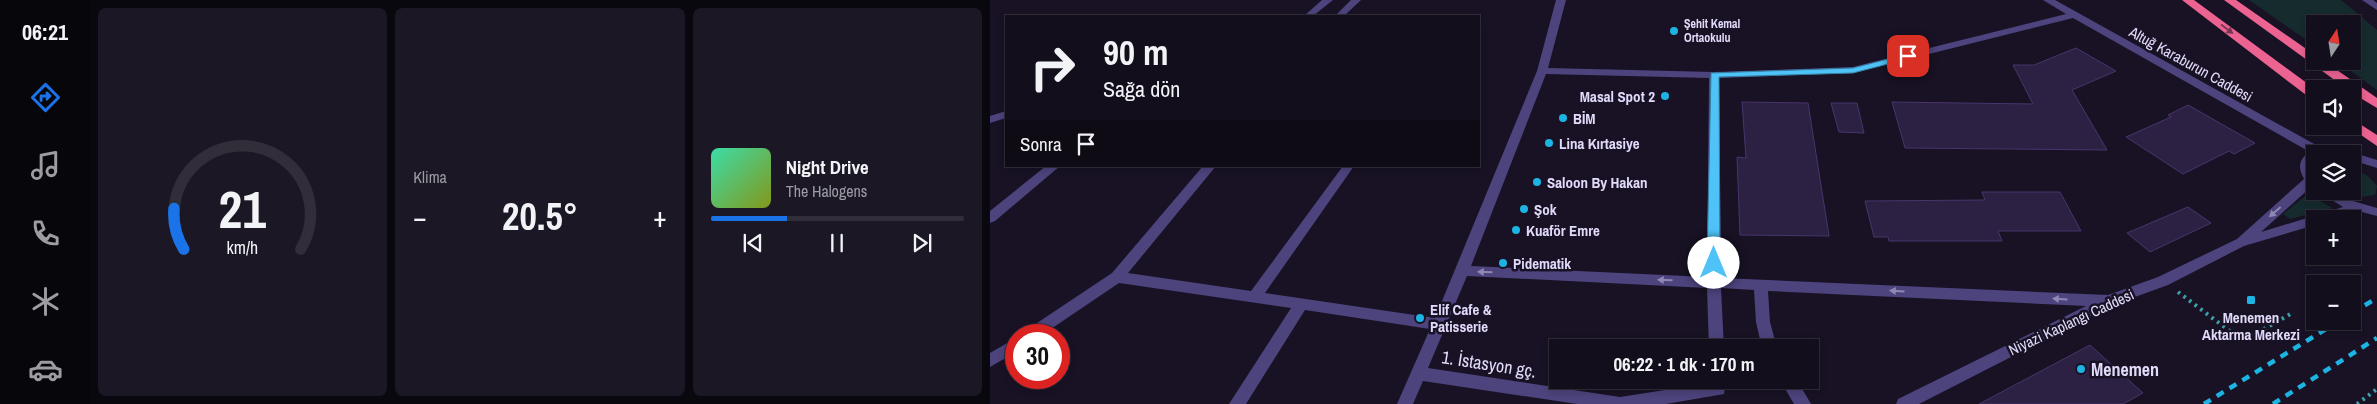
<!DOCTYPE html>
<html lang="tr">
<head>
<meta charset="utf-8">
<style>
  body { margin:0; font-family:"Archivo Narrow",sans-serif; background:#1b1724; color:#f1f3f6; height:100vh; display:flex; flex-direction:column; font-size:19px; white-space:nowrap }
  * { box-sizing:border-box; margin:0 }
  p { font-size:16px; color:#9c9ca3 }
  .icon { flex:none; width:28px; height:28px; fill:none; stroke:currentColor; stroke-width:2; stroke-linecap:round; stroke-linejoin:round }
  .map { position:relative; flex:1; overflow:hidden }
  .drawer { display:flex; flex-direction:column; gap:8px; padding:8px; background:#0a080f; width:900px }
  .drawer>* { flex:none }
  .banner { position:absolute; left:15px; top:15px; width:475px; height:152px; border-radius:0px; box-shadow:0 2px 8px #0003,0 0 0 1px #312e3a; background:#120e1b; color:#f1f3f6; overflow:hidden }
  .needle { width:32px; rotate:12deg }
  .fabs { position:absolute; left:1316px; top:15px; display:grid; gap:10px }
  .fabs a { display:grid; place-items:center; width:55px; height:55px; border-radius:0px; background:#120e1b; box-shadow:0 2px 8px #0003,0 0 0 1px #312e3a; font-size:25px }
  .speed { position:absolute; left:15px; top:324px; display:flex; gap:10px; font-size:25px; font-weight:700; text-align:center }
  .speed>* { display:grid; place-content:center; width:65px; height:65px; border-radius:50%; background:#120e1b; box-shadow:0 2px 8px #0003,0 0 0 1px #312e3a; line-height:1 }
  .speed .limit { border:8px solid #d22; background:#fff; color:#111 }
  .pin { position:absolute; display:grid; place-items:center; width:42px; height:42px; color:#fff; margin:-21px; border-radius:10px; box-shadow:0 2px 8px #0006 }
  .me { position:absolute; width:55px; margin:-28px; rotate:0deg; stroke-linejoin:round; filter:drop-shadow(0 0 4px #0008) }
  .turn { display:flex; align-items:center; gap:18px; height:105px; padding:0 15px; font-size:22px }
  .turn .icon { width:65px; height:65px; stroke-width:2.5 }
  .turn b { display:block; font-size:35px; line-height:42px }
  .then { display:flex; align-items:center; height:48px; padding:0 15px; background:#0003; gap:10px; font-size:19px }
  .big { font-size:38px; font-weight:700; line-height:1.1 }
  .drawer .tile { flex:1; display:flex; flex-direction:column; justify-content:center; gap:8px; min-width:0; padding:0 18px; border-radius:8px; background:#1b1724 }
  .drawer .dial { align-items:center; gap:0 }
  .dial svg { height:130px; overflow:visible; fill:none; stroke:#312e3a; stroke-width:7; stroke-linecap:round; text-anchor:middle }
  .dial text { fill:#f1f3f6; stroke:none }
  .song { display:flex; align-items:center; gap:15px }
  .cover { width:60px; height:60px; border-radius:8px; background:linear-gradient(135deg,hsl(160 70% 55%),hsl(70 70% 35%)) }
  .played { height:5px; border-radius:2px; background:linear-gradient(90deg,#1a73e8 30%,#312e3a 30%) }
  .keys { display:flex; justify-content:space-around; direction:ltr }
  .heat { display:flex; justify-content:space-between; align-items:center; font-size:28px; direction:ltr }
  .drawer .tiles { flex:1; display:grid; gap:8px; grid-template-columns:repeat(3,1fr) }
  .trip { position:absolute; left:559px; top:339px; width:270px; height:50px; border-radius:0px; background:#120e1b; box-shadow:0 2px 8px #0003,0 0 0 1px #312e3a; font-weight:700; line-height:50px; text-align:center }
  main { display:flex; flex:1; min-height:0 }
  .dock { display:flex; flex-direction:column; width:90px; justify-content:space-around; align-items:center; background:#07060b; color:#9c9ca3 }
  .dock .icon { width:35px; height:35px }
  .dock .selected { color:#1a73e8 }
  .dock b { font-size:22px; color:#f1f3f6 }
  .map>svg:first-child { display:block }
  .green { fill:#162b2d }
  .building { fill:#2c2043; stroke:#48356c }
  .lines { fill:none; stroke-linecap:round; stroke-linejoin:round }
  .path { stroke:#3ea1aa; stroke-width:4; stroke-dasharray:2.5 4.5; stroke-linecap:butt }
  .minor { fill:#4d437d; fill-rule:evenodd }
  .highway { fill:#ec6392; fill-rule:evenodd }
  .rail { stroke:#1db4e3; stroke-width:4.5; stroke-dasharray:8 7; stroke-linecap:butt }
  .oneway { fill:#773656 }
  .oneway2 { fill:#9087b5 }
  .route { fill:#4fc3f7; stroke:#337fa1 }
  .poi-dot { fill:#1db4e3; stroke:#181224; stroke-width:2 }
  .labels { text-anchor:middle; dominant-baseline:central; stroke-width:5; stroke-linejoin:round; paint-order:stroke }
  .far-poi-label { font-size:12px; font-weight:bold; fill:#e2dafa; stroke:#181224; text-anchor:start }
  .street-label { font-size:15px; fill:#e2dafa; stroke:#181224 }
  .poi-label { font-size:15px; font-weight:bold; fill:#e2dafa; stroke:#181224; text-anchor:start }
  .near-street-label { font-size:18px; fill:#e2dafa; stroke:#181224 }
  .near-poi-label { font-size:18px; font-weight:bold; fill:#e2dafa; stroke:#181224; text-anchor:start }
</style>
</head>
<body>
<main>
<nav class="dock">
<b>06:21</b>
<svg class="icon selected" aria-label="directions" viewBox="0 0 24 24"><path d="M12 3l9 9-9 9-9-9zM9 14v-3h6M13 9l2 2-2 2"/></svg>
<svg class="icon" aria-label="music" viewBox="0 0 24 24"><path d="M9 18V5l10-2v13"/><circle cx="6" cy="18" r="3"/><circle cx="16" cy="16" r="3"/></svg>
<svg class="icon" aria-label="phone" viewBox="0 0 24 24"><path d="M5 4h4l2 5-3 2q2 4 5 5l2-3 5 2v4C11 20 4 13 5 4z"/></svg>
<svg class="icon" aria-label="climate" viewBox="0 0 24 24"><path d="M12 3v18M4 7l16 10M4 17L20 7"/></svg>
<svg class="icon" aria-label="car" viewBox="0 0 24 24"><path d="M5 17H2v-5l4-1 3-4h7l3 4 3 1v5h-3M9 17h6M6 11h13"/><circle cx="7" cy="17" r="2"/><circle cx="17" cy="17" r="2"/></svg>
</nav>
<section class="drawer">
<div class="tiles">
<div class="tile dial"><svg viewBox="0 0 100 80">
<path d="M14 69A42 42 0 1 1 86 69"/>
<path d="M14 69A42 42 0 0 1 8 44" stroke="#1a73e8"/>
<text x="50" y="56" font-size="32" font-weight="700">21</text>
<text x="50" y="72" font-size="11">km/h</text>
</svg></div>
<div class="tile"><p>Klima</p>
<div class="heat"><a>−</a><b class="big">20.5°</b><a>+</a></div>
</div>
<div class="tile">
<div class="song"><i class="cover"></i><div><b>Night Drive</b><p>The Halogens</p></div></div>
<div class="played"></div>
<div class="keys"><svg class="icon" aria-label="previous" viewBox="0 0 24 24"><path d="M18 5L8 12l10 7zM5 5v14"/></svg><svg class="icon" aria-label="pause" viewBox="0 0 24 24"><path d="M8 5v14M16 5v14"/></svg><svg class="icon" aria-label="next" viewBox="0 0 24 24"><path d="M6 5l10 7-10 7zM19 5v14"/></svg></div>
</div>
</div>
</section>
<div class="map">
<svg width="1387" height="404" viewBox="0 0 1387 404">
  <rect width="100%" height="100%" fill="#181224"/>
  <g class="green">
    <polygon points="1259,0 1351,0 1387,30 1387,90 1347,61 1362,61 1362,24 1325,24 1325,46"/>
    <polygon points="1363,168 1378,176 1387,186 1385,195 1371,197 1350,191 1362,191"/>
    <polygon points="1318,194 1342,208 1300,219 1293,214"/>
  </g>
  <g class="building">
    <polygon points="1086,48 1126,71 1082,90 1117,150 915,148 902,102 1043,104 1023,65 1044,65"/>
    <polygon points="752,102 818,103 839,236 750,235 747,157 756,158"/>
    <polygon points="841,103 867,103 874,133 849,132"/>
    <polygon points="1198,105 1265,143 1244,154 1239,151 1193,174 1136,137 1181,117 1178,115"/>
    <polygon points="992,192 1070,192 1091,231 1008,231 1012,241 899,241 898,237 884,237 875,201 995,200"/>
    <polygon points="1198,207 1221,223 1160,252 1137,233"/>
    <polygon points="1100,345 1153,393 1133,404 989,404"/>
  </g>
  <g class="lines">
    <g class="path">
      <polyline points="1188,292 1253,341 1304,312"/>
      <polyline points="1367,404 1387,389"/>
    </g>
    <g class="minor">
      <polygon points="332,0 343,0 323,16 314,16"/>
      <polygon points="361,0 371,0 354,16 345,16"/>
      <path d="M 566,0 L 576,0 L 558,68 L 724,72 L 863,67 L 1076,14 L 1053,0 L 1065,0 L 1335,150 L 1355,150 L 1387,160 L 1387,168 L 1362,160 L 1362,154 L 1325,154 L 1321,168 L 1325,176 L 1325,188 L 1321,187 L 1271,232 L 1353,207 L 1328,191 L 1344,191 L 1356,199 L 1387,208 L 1387,216 L 1368,211 L 1343,219 L 1325,219 L 1325,225 L 1254,246 L 1178,285 L 1123,305 L 929,404 L 906,404 L 908,399 L 1096,306 L 778,291 L 780,322 L 787,348 L 772,348 L 766,322 L 764,290 L 731,288 L 734,348 L 719,348 L 717,288 L 477,276 L 438,368 L 630,397 L 720,383 L 720,380 L 736,380 L 734,394 L 676,404 L 587,404 L 433,381 L 423,404 L 407,404 L 440,329 L 315,310 L 256,404 L 239,404 L 301,308 L 129,283 L 52,335 L 33,335 L 35,331 L 122,273 L 213,166 L 226,166 L 138,273 L 261,291 L 353,166 L 364,166 L 275,293 L 445,318 L 547,71 ZM 1083,18 L 1320,152 C 1308,159 1308,168 1314,179 L 1247,239 L 1168,277 L 1118,295 L 731,278 L 729,78 L 863,73 ZM 556,74 L 719,78 L 717,277 L 481,266 Z"/>
      <polygon points="1372,0 1383,0 1387,3 1387,10"/>
      <polygon points="16,111 16,118 0,123 0,116"/>
      <polygon points="56,166 70,166 5,221 0,223 0,211"/>
      <polygon points="26,338 26,352 0,367 0,353"/>
      <polygon points="790,380 807,380 821,404 804,404"/>
    </g>
    <g class="highway">
      <polygon points="1192,0 1204,0 1325,89 1325,99 1320,98"/>
      <polygon points="1234,0 1246,0 1325,55 1325,61 1334,61 1387,98 1387,108 1362,93 1362,89 1357,89"/>
      <polygon points="1362,119 1387,135 1387,146 1358,126 1362,126"/>
    </g>
    <g class="rail">
      <polyline points="1362,313 1387,298"/>
      <polyline points="1214,404 1349,321"/>
      <polyline points="1283,404 1387,338"/>
    </g>
  </g>
  <defs><path id="oneway-solid" d="M-6-.8H1V-3.2L6.5 0L1 3.2V.8H-6Z" transform="scale(1.25)"/></defs>
  <use class="oneway" href="#oneway-solid" transform="translate(1237 29) rotate(37)"/>
  <g class="oneway2">
    <use href="#oneway-solid" transform="translate(1285 212) rotate(139)"/>
    <use href="#oneway-solid" transform="translate(495 272) rotate(-178)"/>
    <use href="#oneway-solid" transform="translate(675 280) rotate(-178)"/>
    <use href="#oneway-solid" transform="translate(907 291) rotate(-177)"/>
    <use href="#oneway-solid" transform="translate(1070 299) rotate(-177)"/>
  </g>
  <polygon class="route" points="918,54 922,56 921,58 863,73 729,77 730,263 724,267 719,266 717,263 721,73 863,68"/>
  <g class="poi-dot">
    <circle cx="684" cy="31" r="5"/>
    <circle cx="675" cy="96" r="5"/>
    <circle cx="573" cy="118" r="5"/>
    <circle cx="559" cy="143" r="5"/>
    <circle cx="547" cy="182" r="5"/>
    <circle cx="534" cy="209" r="5"/>
    <circle cx="526" cy="230" r="5"/>
    <circle cx="513" cy="263" r="5"/>
    <rect x="1256" y="295" width="10" height="10" rx="2.5"/>
    <circle cx="430" cy="318" r="5"/>
    <circle cx="1091" cy="369" r="5"/>
  </g>
  <g class="labels">
    <g class="far-poi-label">
      <text x="694" y="24">Şehit Kemal<tspan x="694" dy="14">Ortaokulu</tspan></text>
    </g>
    <g class="street-label">
      <text transform="translate(1201 64) rotate(29)">Altuğ Karaburun Caddesi</text>
      <text transform="translate(1081 322) rotate(-25)">Niyazi Kaplangı Caddesi</text>
    </g>
    <g class="poi-label">
      <text x="665" y="96" text-anchor="end">Masal Spot 2</text>
      <text x="583" y="118">BİM</text>
      <text x="569" y="143">Lina Kırtasiye</text>
      <text x="557" y="182">Saloon By Hakan</text>
      <text x="544" y="209">Şok</text>
      <text x="536" y="230">Kuaför Emre</text>
      <text x="523" y="263">Pidematik</text>
      <text x="440" y="309">Elif Cafe &amp;<tspan x="440" dy="17">Patisserie</tspan></text>
      <text x="1261" y="317" text-anchor="middle">Menemen<tspan x="1261" dy="17">Aktarma Merkezi</tspan></text>
    </g>
    <g class="near-street-label">
      <text transform="translate(499 364) rotate(9)">1. İstasyon gç.</text>
    </g>
    <g class="near-poi-label">
      <text x="1101" y="369">Menemen</text>
    </g>
  </g>
</svg>
<div class="fabs">
<a><svg class="needle" viewBox="-14 -14 28 28"><path d="M0-13l5 13h-10z" fill="#e53935"/><path d="M0 13l5-13h-10z" fill="#9c9ca3"/></svg></a>
<a><svg class="icon" aria-label="sound" viewBox="0 0 24 24"><path d="M4 9h4l5-4v14l-5-4H4zM17 9q2 3 0 6"/></svg></a>
<a><svg class="icon" aria-label="layers" viewBox="0 0 24 24"><path d="M12 4l9 5-9 5-9-5zM3 14l9 5 9-5"/></svg></a>
<a>+</a>
<a>−</a>
</div>
<div class="speed"><div class="limit">30</div></div>
<div class="pin" style="left:918px;top:56px;background:#d93025"><svg class="icon" aria-label="arrive" viewBox="0 0 24 24"><path d="M6 21V4h12l-3 4 3 4H6"/></svg></div>
<svg class="me" style="left:724px;top:263px" viewBox="-20 -20 40 40"><circle r="19" fill="#fff"/><path d="M0-13L10 11 0 6-10 11z" fill="#4fc3f7"/></svg>
<div class="trip">06:22 · 1 dk · 170 m</div>
<div class="banner">
<div class="turn"><svg class="icon" aria-label="right" viewBox="0 0 24 24"><path d="M7 20v-9h11M14 6l5 5-5 5"/></svg><div><b>90 m</b>Sağa dön</div></div>
<div class="then">Sonra<svg class="icon" aria-label="arrive" viewBox="0 0 24 24"><path d="M6 21V4h12l-3 4 3 4H6"/></svg></div>
</div>
</div>
</main>
</body>
</html>
